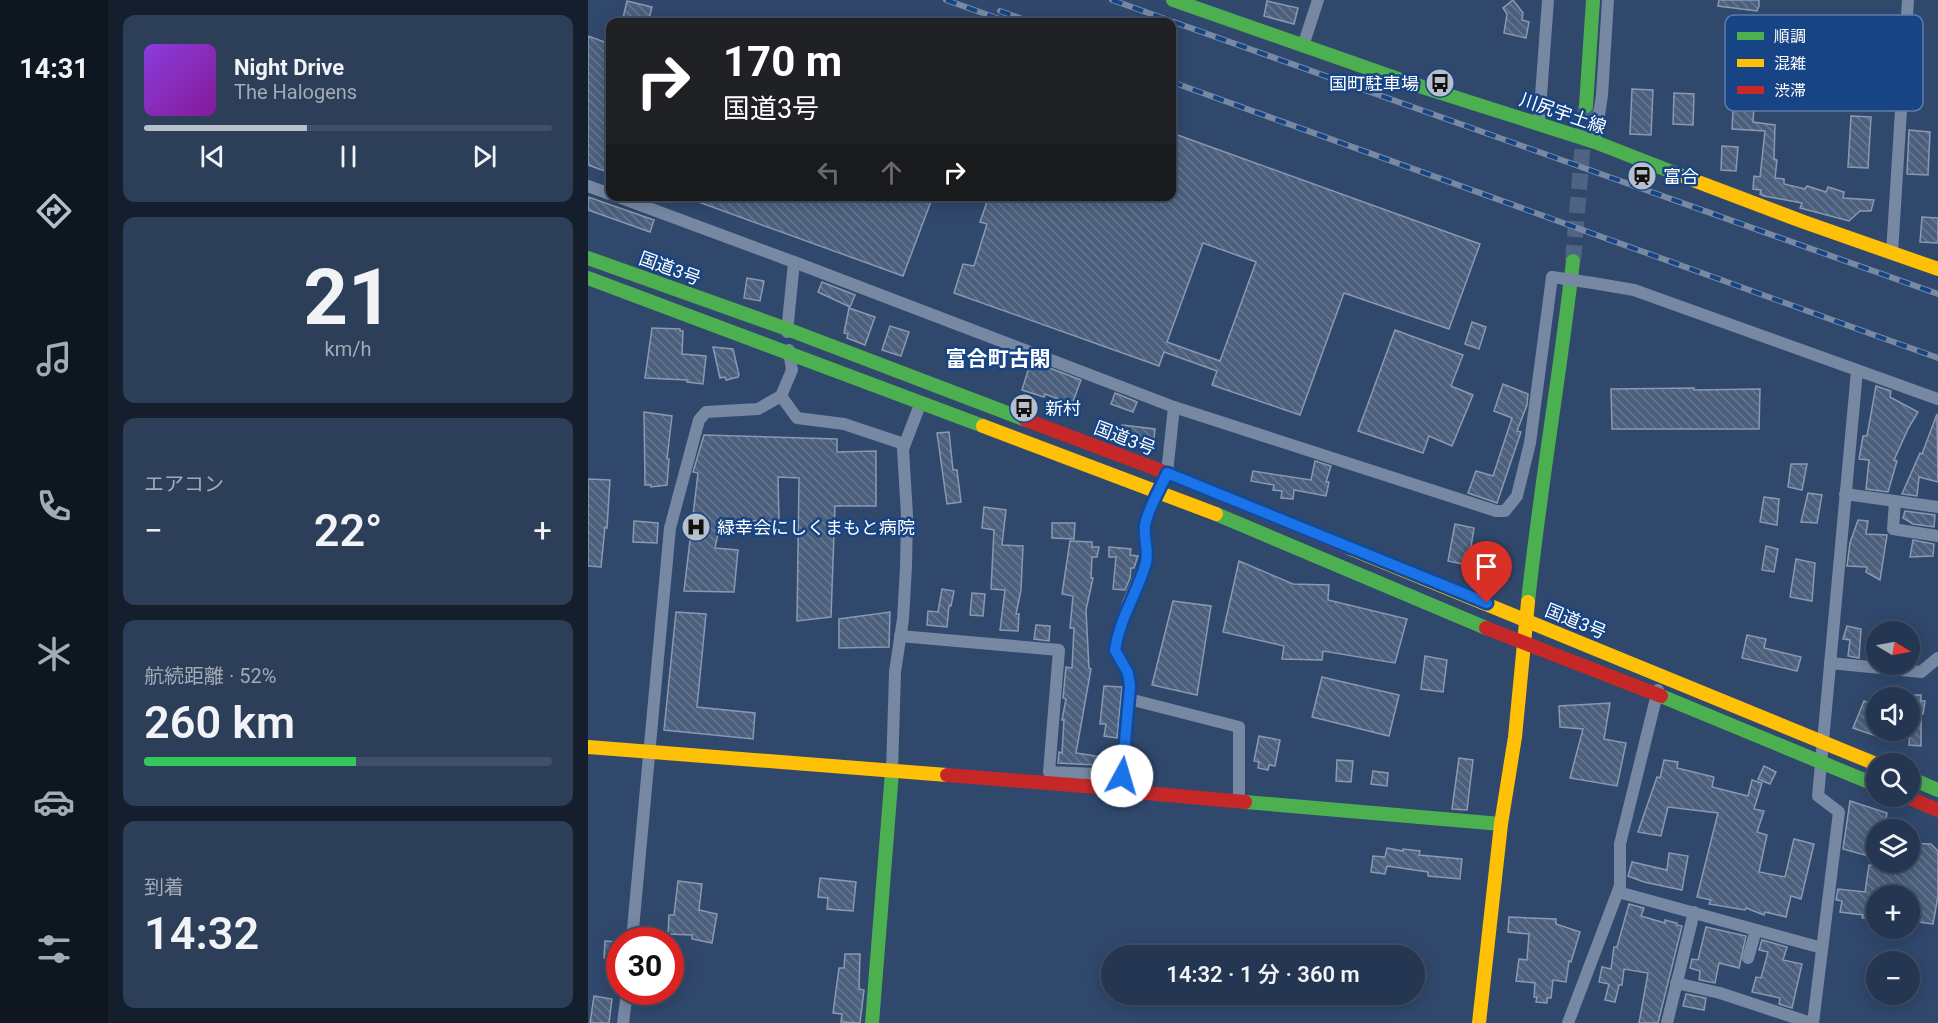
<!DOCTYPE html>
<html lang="ja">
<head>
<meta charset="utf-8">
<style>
  body { margin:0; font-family:Roboto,"Noto Sans JP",sans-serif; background:#2c3e58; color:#f1f3f6; height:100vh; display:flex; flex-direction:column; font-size:22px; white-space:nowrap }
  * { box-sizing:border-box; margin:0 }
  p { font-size:20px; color:#a3abb7 }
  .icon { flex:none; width:33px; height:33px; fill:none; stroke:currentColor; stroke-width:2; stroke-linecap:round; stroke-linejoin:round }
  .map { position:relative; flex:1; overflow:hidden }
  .sheet { display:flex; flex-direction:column; gap:15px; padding:15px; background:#141e2d; width:480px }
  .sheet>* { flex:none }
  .banner { position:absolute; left:18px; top:18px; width:570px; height:183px; border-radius:12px; box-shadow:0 3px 15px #0003,0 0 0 2px #415068; background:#202124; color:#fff; overflow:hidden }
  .needle { width:39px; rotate:100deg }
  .tools { position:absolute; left:1278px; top:621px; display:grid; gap:12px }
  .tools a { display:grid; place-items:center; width:54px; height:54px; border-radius:50%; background:#243651; box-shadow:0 3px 15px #0003,0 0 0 2px #415068; font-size:30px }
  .speed { position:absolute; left:18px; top:927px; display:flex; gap:12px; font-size:30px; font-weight:700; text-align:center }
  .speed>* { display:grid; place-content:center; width:78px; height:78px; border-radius:50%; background:#243651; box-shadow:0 3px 15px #0003,0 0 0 2px #415068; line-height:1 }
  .speed .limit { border:9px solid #d22; background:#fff; color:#111 }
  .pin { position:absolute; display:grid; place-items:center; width:51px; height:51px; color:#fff; margin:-62px -26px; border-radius:50% 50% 50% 0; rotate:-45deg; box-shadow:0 0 6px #0007 }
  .pin .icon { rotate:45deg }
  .me { position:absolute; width:66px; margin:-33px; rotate:6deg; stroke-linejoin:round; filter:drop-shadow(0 0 4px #0008) }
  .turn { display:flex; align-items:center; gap:21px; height:126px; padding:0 18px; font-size:27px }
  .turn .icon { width:78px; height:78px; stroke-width:2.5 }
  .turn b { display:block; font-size:42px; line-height:51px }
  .lanes { display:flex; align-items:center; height:57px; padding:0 18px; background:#0003; justify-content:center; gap:30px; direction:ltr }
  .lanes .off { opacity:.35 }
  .big { font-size:45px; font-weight:600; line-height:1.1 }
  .sheet .tile { flex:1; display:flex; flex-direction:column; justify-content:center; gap:9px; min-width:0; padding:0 21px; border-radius:12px; background:#2c3e58 }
  .sheet .dial { align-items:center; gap:0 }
  .dial b { font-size:78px; line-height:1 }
  .song { display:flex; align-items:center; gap:18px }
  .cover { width:72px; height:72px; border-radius:9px; background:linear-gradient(135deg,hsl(270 70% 55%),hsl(290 70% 35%)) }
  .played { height:6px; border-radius:3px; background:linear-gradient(90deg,#b7bfcc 40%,#415068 40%) }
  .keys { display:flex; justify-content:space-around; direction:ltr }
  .heat { display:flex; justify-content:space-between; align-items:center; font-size:33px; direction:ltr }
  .charge { height:9px; border-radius:4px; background:linear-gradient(90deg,#34c759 52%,#415068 0) }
  .trip { position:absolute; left:513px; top:945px; width:324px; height:60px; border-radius:30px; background:#243651; box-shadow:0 3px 15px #0003,0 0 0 2px #415068; font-weight:600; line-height:60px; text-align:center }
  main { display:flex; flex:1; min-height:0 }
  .menu { display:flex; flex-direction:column; width:108px; justify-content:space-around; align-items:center; background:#0e1620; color:#a3abb7 }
  .menu .icon { width:42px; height:42px }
  .menu .current { color:#b7bfcc }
  .menu b { font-size:27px; color:#f1f3f6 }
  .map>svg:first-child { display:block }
  .building { fill:url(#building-back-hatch); stroke:#8a99b0; stroke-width:1.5; fill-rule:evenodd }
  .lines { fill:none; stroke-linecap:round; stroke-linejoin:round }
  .secondary-tunnel { stroke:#4f6382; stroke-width:16; stroke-dasharray:16 8; stroke-linecap:butt }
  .street { stroke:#7688a2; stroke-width:12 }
  .fast { stroke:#4caf50; stroke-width:14 }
  .slow { stroke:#ffc107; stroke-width:14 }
  .jam { stroke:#c62828; stroke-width:14 }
  .rail-casing { stroke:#7889a2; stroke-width:6 }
  .rail { stroke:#174485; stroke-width:4; stroke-dasharray:11; stroke-linecap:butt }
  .street-bridge { stroke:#7688a2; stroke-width:12 }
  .route-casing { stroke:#114b97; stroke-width:15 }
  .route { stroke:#1a73e8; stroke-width:10 }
  .labels { text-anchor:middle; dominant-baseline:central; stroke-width:5; stroke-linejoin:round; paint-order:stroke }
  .poi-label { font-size:18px; fill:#fff; stroke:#174485; text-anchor:start }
  .street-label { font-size:18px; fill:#fff; stroke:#174485 }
  .quarter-label { font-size:21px; font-weight:bold; fill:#fff; stroke:#174485 }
  .key { fill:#174485; stroke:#5d7caa; stroke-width:1.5 }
  .key-label { font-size:16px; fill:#fff }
</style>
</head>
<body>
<main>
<nav class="menu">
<b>14:31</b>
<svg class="icon current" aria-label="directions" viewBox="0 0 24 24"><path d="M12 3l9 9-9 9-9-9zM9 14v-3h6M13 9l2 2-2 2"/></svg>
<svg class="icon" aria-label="music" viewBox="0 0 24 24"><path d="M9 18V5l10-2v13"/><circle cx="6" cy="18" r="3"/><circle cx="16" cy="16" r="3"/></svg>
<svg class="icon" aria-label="phone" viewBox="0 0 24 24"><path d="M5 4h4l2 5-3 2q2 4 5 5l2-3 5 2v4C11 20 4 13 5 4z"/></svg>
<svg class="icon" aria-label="climate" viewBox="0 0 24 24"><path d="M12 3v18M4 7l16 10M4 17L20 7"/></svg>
<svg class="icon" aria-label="car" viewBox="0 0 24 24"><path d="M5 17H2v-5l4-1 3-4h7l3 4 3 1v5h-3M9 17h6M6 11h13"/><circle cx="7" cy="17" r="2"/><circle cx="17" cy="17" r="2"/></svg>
<svg class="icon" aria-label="filters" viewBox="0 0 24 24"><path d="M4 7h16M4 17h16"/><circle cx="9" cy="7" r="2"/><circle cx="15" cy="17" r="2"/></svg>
</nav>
<section class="sheet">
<div class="tile">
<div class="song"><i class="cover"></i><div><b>Night Drive</b><p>The Halogens</p></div></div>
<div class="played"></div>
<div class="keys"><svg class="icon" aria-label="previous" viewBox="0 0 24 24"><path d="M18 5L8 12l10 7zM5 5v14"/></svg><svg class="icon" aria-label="pause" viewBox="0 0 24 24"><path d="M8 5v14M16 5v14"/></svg><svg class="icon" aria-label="next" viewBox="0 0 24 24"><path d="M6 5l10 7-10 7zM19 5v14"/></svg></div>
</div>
<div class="tile dial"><b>21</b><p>km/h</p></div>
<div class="tile"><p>エアコン</p>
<div class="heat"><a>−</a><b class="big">22°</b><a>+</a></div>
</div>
<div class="tile"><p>航続距離 · 52%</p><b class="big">260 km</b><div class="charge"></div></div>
<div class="tile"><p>到着</p><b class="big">14:32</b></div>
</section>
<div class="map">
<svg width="1350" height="1023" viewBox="0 0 1350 1023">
  <defs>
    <pattern id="building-back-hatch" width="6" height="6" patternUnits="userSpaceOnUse" patternTransform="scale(1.5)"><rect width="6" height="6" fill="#4c607d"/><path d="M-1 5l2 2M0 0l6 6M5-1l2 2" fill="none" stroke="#677890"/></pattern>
  </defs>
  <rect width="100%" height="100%" fill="#30486c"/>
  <g class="building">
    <polygon points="925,0 935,13 934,20 941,22 938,38 916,33 919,14 915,8"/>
    <polygon points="1131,0 1171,0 1171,6 1169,11 1130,6"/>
    <polygon points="39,1 64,7 60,22 35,18"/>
    <polygon points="679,1 710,8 706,24 676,16"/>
    <polygon points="0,36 22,44 22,173 0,165"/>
    <polygon points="1044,89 1065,90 1063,135 1042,134"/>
    <polygon points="1086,93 1106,94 1105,125 1085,124"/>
    <polygon points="1146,93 1167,94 1165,122 1187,125 1186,159 1189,160 1187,178 1196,179 1196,184 1217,189 1219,186 1238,192 1240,187 1256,192 1255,198 1286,200 1283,211 1272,211 1261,221 1212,208 1214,203 1176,196 1172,194 1173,190 1165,189 1166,176 1172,177 1177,131 1144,129"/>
    <polygon points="1263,116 1283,117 1280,168 1260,167"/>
    <polygon points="1321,130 1342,132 1340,175 1319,174"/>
    <path d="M 584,133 L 892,244 L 861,329 L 756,293 L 712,415 L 624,385 L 629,371 L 576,352 L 571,366 L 366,293 L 375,264 L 386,266 L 399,224 L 392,222 L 401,196 L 434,196 L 443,200 L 444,196 L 584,196 ZM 615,243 L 668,262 L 632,361 L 579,342 Z"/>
    <polygon points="1134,146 1150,147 1148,171 1133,170"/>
    <polygon points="94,196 345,196 315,276"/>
    <polygon points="0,197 66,220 62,232 0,210"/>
    <polygon points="1334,217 1350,218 1350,243 1332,242"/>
    <polygon points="159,278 176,281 172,301 156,298"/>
    <polygon points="234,282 267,295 262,307 230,292"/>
    <polygon points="261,308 287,317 277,345 259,338 260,334 256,333"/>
    <polygon points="884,322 898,327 891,349 877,344"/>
    <polygon points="302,326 321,332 313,356 294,350"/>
    <polygon points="64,328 92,329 92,331 95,331 94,354 118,356 115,384 99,382 99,380 57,378"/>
    <polygon points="807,330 875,355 863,386 885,395 864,446 841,436 835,453 770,431"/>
    <polygon points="125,347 145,349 151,375 150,377 138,380 137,377 132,378"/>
    <polygon points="443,361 493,380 484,404 457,394 456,397 434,390"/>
    <polygon points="915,384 940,394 939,405 929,431 933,432 909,503 880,493 888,471 905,476 924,418 906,411"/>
    <polygon points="1288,386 1303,391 1302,397 1330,412 1321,427 1306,460 1309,461 1300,492 1278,489 1281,460 1271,459 1275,436 1279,436"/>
    <polygon points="1106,388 1106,390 1172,389 1171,429 1024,429 1023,389"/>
    <polygon points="527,393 549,402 545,412 523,404"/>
    <polygon points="56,412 84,416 79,459 81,459 79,485 63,487 63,485 57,485"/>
    <polygon points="1349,414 1350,482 1331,477 1329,496 1314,494 1332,453 1334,454"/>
    <polygon points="534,425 567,429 565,448 546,447 529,440"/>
    <polygon points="361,432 365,470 369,470 373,502 359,504 349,433"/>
    <polygon points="116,435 249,439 249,452 288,451 288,506 247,506 243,617 209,621 211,478 190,477 191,522 133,519 127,548 150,550 146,592 96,591 110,473 105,472"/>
    <polygon points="727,461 743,466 738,482 741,482 738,496 706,490 705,499 693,498 694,491 685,490 686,485 663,481 665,471 723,480"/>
    <polygon points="1203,464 1219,464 1214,490 1200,487"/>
    <polygon points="0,479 22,480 19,528 17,527 13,567 0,566"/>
    <polygon points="1220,493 1234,495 1229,523 1213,522"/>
    <polygon points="1176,497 1191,499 1189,525 1172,522"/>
    <polygon points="396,507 418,510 414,545 435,546 433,590 428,614 431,614 430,631 412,630 417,590 403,589 406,530 394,528"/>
    <polygon points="1317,511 1347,515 1346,527 1325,524 1315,518"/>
    <polygon points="1270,520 1280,521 1278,534 1299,535 1292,580 1278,572 1279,567 1259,566 1262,543"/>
    <polygon points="46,521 70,523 69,543 45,542"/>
    <polygon points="464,523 487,523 486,539 464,538"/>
    <polygon points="867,524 886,528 880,565 860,561"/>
    <polygon points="1325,540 1346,544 1345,556 1322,557"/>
    <polygon points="482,541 504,542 504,547 511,547 509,557 504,557 503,578 505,578 498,610 501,668 503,669 488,753 527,759 527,766 470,763 471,752 474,753 476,720 474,720 478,699 475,698 478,667 484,668 486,628 482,628 485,596 474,594"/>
    <polygon points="1178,546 1190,549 1186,572 1174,570"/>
    <polygon points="521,547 543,549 542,555 550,556 546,568 543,568 542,578 537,590 525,589 528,557 521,557"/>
    <polygon points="1208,559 1227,563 1224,601 1202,597"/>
    <polygon points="651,561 705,584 741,585 740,600 819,619 807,663 735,651 734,660 694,659 696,646 635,632"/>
    <polygon points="354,589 366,591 363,606 361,606 359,627 339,625 340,611 350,612"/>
    <polygon points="384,593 397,594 395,616 382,615"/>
    <polygon points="585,601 623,606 609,695 564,685"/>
    <polygon points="88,612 118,614 109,707 167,713 165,739 76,730"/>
    <polygon points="302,612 301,647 251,648 251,619"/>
    <polygon points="448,625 462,626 461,641 446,639"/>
    <polygon points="1259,626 1273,629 1271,658 1260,656 1262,640 1255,639"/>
    <polygon points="1159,635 1178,639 1176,648 1213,657 1209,671 1154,658"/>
    <polygon points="837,656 859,660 855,692 833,689"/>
    <polygon points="734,677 811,695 801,736 724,717"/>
    <polygon points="516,686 534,687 529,738 516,736 518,724 512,724"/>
    <polygon points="1325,695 1333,695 1333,701 1337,701 1335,714 1333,714 1333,746 1321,745 1322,729 1326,729 1324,720"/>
    <polygon points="1276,701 1288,706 1288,736 1265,728"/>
    <polygon points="1022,703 1016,739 1038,743 1029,786 982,778 995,729 972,727 971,706"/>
    <polygon points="671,736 692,740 687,766 681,765 680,770 670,768 671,762 666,761"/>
    <polygon points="871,758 885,760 879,810 864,809"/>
    <polygon points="749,760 765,761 763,782 748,781"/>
    <polygon points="1076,760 1090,762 1089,768 1126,777 1124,787 1160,796 1164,780 1174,783 1166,809 1176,811 1169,832 1179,835 1171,872 1197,877 1206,839 1226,844 1213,899 1203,896 1198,917 1177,912 1176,915 1158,908 1157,910 1121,904 1123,900 1109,897 1130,813 1080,807 1073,836 1050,832 1069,777 1072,778"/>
    <polygon points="1176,766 1188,772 1182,784 1170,779"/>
    <polygon points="785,771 800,773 799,786 783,784"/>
    <polygon points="1262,801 1299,813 1296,830 1288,830 1288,858 1255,849"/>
    <polygon points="1322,843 1343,844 1350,851 1350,896 1345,924 1322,921 1322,896 1288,896 1288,920 1274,918 1275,915 1252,912 1254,901 1248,900 1250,889 1277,892 1281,865 1309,867 1310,862 1322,862"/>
    <polygon points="799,848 815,851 815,849 832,851 831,855 874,859 872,879 840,876 840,872 799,866 797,874 783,872 785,856 797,857"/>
    <polygon points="1081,853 1100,856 1094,890 1056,882 1040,876 1044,862 1079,870"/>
    <polygon points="232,878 268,882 265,911 239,909 240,898 230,897"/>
    <polygon points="90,881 114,884 111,910 129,914 124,943 104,939 104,935 80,934 81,915 86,915"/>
    <polygon points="1041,904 1056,908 1053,916 1077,923 1077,920 1089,923 1089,925 1094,926 1070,1023 1051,1023 1060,973 1036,969 1034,985 1031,985 1027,1002 1017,1000 1021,984 1011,982 1014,967 1023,969 1026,947 1029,947"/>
    <polygon points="921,917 968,919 968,924 992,932 983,962 981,961 978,982 965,980 963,998 959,998 959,1003 948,1002 949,997 946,997 947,983 928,981 931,959 939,960 941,934 920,932"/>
    <polygon points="1118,927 1158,936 1151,968 1131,963 1127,983 1111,980 1112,971 1102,968 1104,959 1110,960"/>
    <polygon points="1174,940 1199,947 1195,960 1214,964 1204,1008 1191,1004 1192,998 1164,992 1168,977 1173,978 1180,952 1171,950"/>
    <polygon points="17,941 32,942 32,959 16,958"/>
    <polygon points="257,954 272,954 271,989 276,990 272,1023 253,1022 254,1014 245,1013 251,968 256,968"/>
    <polygon points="1098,994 1118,998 1116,1010 1095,1006"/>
    <polygon points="6,996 24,999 21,1023 2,1023"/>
  </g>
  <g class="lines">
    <polyline class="secondary-tunnel" points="985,261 998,106"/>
    <g class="street">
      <polyline points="715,46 730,0"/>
      <polyline points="951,123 960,0"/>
      <polyline points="1007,142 1014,95 1020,0"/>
      <polyline points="0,186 22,194"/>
      <polyline points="28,196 206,262 586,407 908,511 917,511 929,496 942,443 964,277"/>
      <polyline points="1304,253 1320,0"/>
      <polyline points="1005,283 1046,290 1350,399"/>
      <polyline points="199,332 206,262"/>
      <polyline points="193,396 209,418 256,424 316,444"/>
      <polyline points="1257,494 1350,507"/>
      <polyline points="1307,502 1305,529 1350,536"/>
      <polyline points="312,636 471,650 461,772 534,775"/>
      <polyline points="1242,663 1333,672 1350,658"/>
      <polyline points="541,699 651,727 651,800"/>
      <polyline points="304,772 307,672 315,619 318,567 319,515 315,449 333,402"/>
      <polyline points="533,789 542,686 540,673 527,649 540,603 559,560 557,527 563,506 579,473 586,407"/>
      <polyline points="1030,892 1234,948"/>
      <polyline points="44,940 82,528 111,420 118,412 170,409 193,396 204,370 201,350"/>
      <polyline points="1160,958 1168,930"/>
      <polyline points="1088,983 1132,993 1223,1023"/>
      <polyline points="35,1023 39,992"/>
      <polyline points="980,1023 1032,886 1032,844 1070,690"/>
      <polyline points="1079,1023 1106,912"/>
      <polyline points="1225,1023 1251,812 1230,796 1269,371"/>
    </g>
    <g class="fast">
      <polyline points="585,0 825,84 1007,142 1097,177"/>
      <polyline points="998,106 1005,0"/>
      <polyline points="0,258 199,329 438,420"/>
      <polyline points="0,278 395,426"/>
      <polyline points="628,514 898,628"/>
      <path d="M 940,602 C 952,488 972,375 985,261"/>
      <polyline points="1073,696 1288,785"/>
      <polyline points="1322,778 1350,790"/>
      <polyline points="657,802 913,824"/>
      <polyline points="284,1023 304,772"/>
    </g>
    <g class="slow">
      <polyline points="1097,177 1216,222 1350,269"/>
      <polyline points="395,426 628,514"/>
      <polyline points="761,548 1288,764"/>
      <polyline points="0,747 359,775"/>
      <polyline points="891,1023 913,824 927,737 940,602"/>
    </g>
    <g class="jam">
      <polyline points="438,420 579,473 761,548"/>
      <polyline points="898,628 1073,696"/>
      <polyline points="359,775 533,789 547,792 657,802"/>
      <polyline points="1317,796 1350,810"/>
    </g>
    <g class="rail-casing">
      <g id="rail">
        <polyline points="358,0 420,22"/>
        <polyline points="524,0 1350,294"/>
        <polyline points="412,11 443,22"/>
        <polyline points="584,82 1350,358"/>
      </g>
    </g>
    <use href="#rail" class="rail"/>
    <polyline class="street-bridge" points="964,277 1005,283"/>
  </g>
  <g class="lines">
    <g class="route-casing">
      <path id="route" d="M 534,776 L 542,686 L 540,673 L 527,650 C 532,618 548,595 557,566 C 562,553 555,538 557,525 C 561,506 572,490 579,473 L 899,603"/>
    </g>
    <use href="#route" class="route"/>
  </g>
  <defs>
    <g id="bus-disc" transform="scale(1.5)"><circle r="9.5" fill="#b7bfcc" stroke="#174485"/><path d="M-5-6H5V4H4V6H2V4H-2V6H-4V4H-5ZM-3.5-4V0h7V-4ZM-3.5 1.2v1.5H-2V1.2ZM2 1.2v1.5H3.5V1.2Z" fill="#111"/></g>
    <g id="station-disc" transform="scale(1.5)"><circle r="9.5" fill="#b7bfcc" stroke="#174485"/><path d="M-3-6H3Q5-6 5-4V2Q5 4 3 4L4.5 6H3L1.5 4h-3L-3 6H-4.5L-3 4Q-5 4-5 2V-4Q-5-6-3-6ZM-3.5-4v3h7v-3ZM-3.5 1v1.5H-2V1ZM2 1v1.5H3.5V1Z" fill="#111"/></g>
    <g id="hospital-disc" transform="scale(1.5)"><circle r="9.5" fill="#b7bfcc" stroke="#174485"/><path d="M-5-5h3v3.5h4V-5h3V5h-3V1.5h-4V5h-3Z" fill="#111"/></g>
  </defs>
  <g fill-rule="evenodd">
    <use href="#bus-disc" x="852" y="83"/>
    <use href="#station-disc" x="1054" y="176"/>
    <use href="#bus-disc" x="436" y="408"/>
    <use href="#hospital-disc" x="108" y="527"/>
  </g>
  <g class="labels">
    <g class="poi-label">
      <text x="831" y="83" text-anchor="end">国町駐車場</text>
      <text x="1075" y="176">富合</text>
      <text x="457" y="408">新村</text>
      <text x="129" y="527">緑幸会にしくまもと病院</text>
    </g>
    <g class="street-label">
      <text transform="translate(975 113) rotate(19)">川尻宇土線</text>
      <text transform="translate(82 268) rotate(20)">国道3号</text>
      <text transform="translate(537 438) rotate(21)">国道3号</text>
      <text transform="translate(988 621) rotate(22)">国道3号</text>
    </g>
    <g class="quarter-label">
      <text x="410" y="359">富合町古閑</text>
    </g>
  </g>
  <rect x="1137" y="15" width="198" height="96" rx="9" class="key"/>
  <rect x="1149" y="32" width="27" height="8" fill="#4caf50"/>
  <rect x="1149" y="59" width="27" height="8" fill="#ffc107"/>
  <rect x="1149" y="86" width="27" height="8" fill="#c62828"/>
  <g class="key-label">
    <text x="1186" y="42">順調</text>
    <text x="1186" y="69">混雑</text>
    <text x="1186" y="96">渋滞</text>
  </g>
</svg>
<div class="tools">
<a><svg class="needle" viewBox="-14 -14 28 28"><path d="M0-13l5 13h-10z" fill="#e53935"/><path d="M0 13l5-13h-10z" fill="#a3abb7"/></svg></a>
<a><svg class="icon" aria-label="sound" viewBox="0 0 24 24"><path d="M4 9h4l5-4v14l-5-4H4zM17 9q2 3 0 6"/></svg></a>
<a><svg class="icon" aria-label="search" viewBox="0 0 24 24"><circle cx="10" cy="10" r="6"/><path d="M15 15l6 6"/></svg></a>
<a><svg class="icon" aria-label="layers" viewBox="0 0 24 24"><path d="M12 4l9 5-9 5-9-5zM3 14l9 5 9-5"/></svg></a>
<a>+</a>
<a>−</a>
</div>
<div class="speed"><div class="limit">30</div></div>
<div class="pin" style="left:899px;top:603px;background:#d93025"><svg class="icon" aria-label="arrive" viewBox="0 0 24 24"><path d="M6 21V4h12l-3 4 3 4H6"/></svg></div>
<svg class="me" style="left:534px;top:776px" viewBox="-20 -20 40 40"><circle r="19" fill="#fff"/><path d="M0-13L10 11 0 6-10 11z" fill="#1a73e8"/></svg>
<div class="trip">14:32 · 1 分 · 360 m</div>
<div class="banner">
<div class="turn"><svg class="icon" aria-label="right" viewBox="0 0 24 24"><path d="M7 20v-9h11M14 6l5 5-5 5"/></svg><div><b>170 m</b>国道3号</div></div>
<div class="lanes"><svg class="icon off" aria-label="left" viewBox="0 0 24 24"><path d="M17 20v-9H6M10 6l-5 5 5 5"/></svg><svg class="icon off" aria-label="ahead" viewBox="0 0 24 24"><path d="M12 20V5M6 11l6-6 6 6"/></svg><svg class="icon" aria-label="right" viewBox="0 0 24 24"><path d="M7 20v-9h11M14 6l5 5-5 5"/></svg></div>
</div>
</div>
</main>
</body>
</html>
